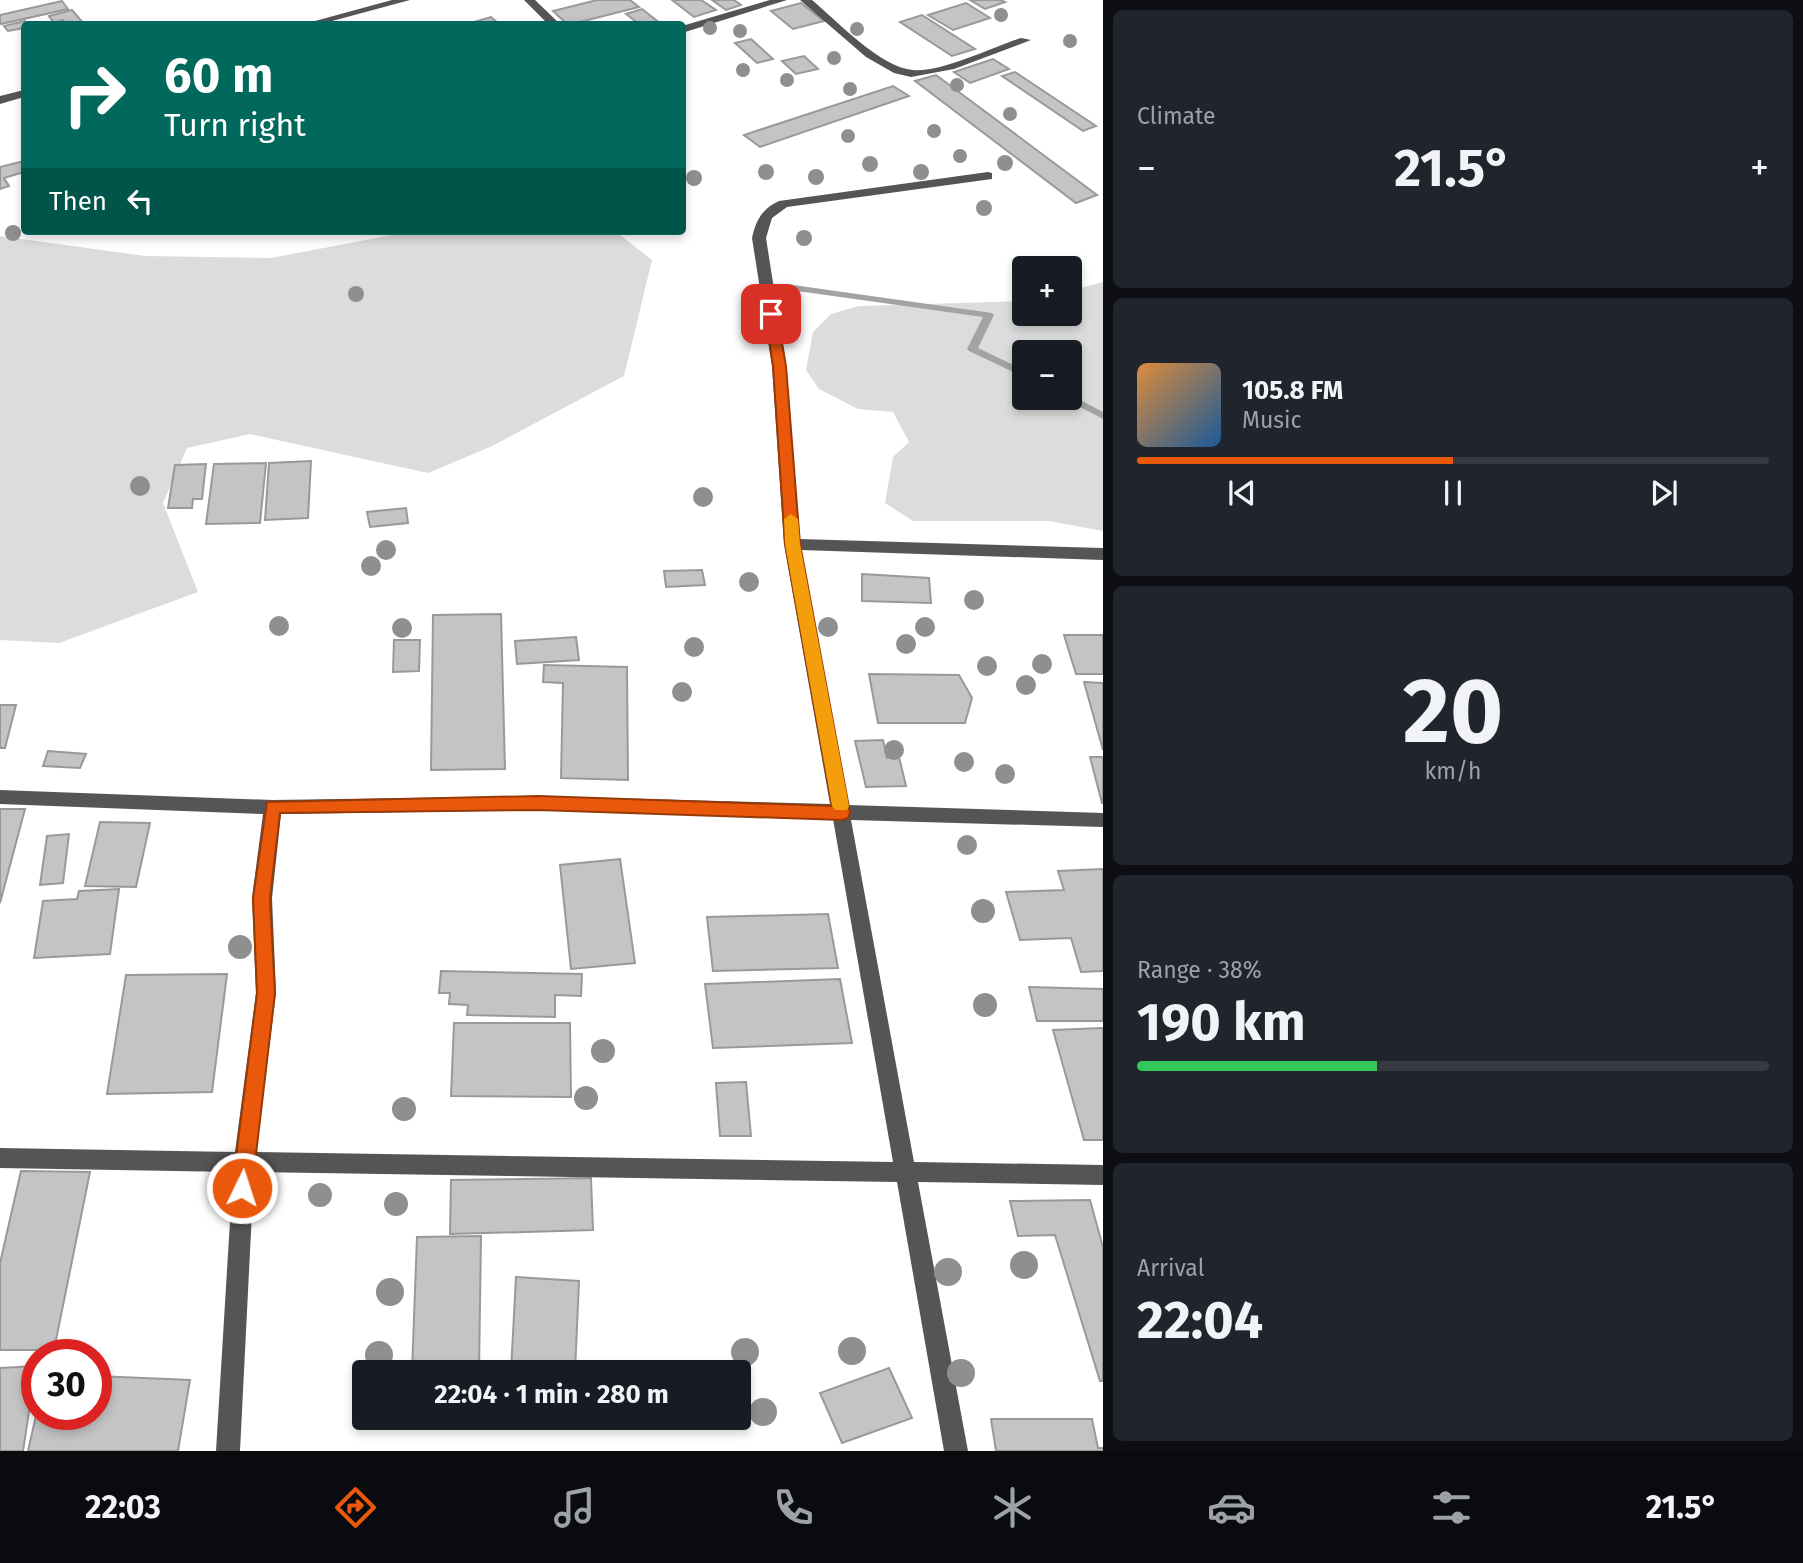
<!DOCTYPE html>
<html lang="en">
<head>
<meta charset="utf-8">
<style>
  body { margin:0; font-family:"Fira Sans",sans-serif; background:#20242c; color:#f1f3f6; height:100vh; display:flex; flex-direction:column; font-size:26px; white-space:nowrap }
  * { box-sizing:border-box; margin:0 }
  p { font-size:23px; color:#9ea1a6 }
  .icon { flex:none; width:38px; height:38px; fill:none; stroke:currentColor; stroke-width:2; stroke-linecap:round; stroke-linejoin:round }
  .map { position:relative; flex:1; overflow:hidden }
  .panel { display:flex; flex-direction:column; gap:10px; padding:10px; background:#0d0f14; width:700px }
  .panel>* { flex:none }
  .banner { position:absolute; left:21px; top:21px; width:665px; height:214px; border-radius:7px; box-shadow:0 4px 10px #0003; background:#00695c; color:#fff; overflow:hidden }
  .buttons { position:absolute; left:1012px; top:256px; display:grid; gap:14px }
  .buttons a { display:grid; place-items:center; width:70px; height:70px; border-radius:7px; background:#171b24; box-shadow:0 4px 10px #0003; font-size:35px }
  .speed { position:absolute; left:21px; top:1339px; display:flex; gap:14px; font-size:35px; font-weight:700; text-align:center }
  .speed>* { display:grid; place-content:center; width:91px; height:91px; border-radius:50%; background:#171b24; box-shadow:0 4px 10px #0003; line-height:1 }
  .speed .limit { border:10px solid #d22; background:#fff; color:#111 }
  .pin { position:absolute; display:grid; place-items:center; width:60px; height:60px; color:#fff; margin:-30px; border-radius:14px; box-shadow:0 4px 10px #0006 }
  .me { position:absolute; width:77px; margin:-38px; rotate:4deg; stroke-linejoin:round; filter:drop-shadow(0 0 5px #0008) }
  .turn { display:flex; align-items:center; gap:24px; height:147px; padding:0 28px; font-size:32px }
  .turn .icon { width:91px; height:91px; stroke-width:2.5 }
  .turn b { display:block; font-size:49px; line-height:60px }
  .then { display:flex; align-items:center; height:66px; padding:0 28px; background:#0003; gap:14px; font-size:26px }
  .big { font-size:52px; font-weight:700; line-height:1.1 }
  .panel .card { flex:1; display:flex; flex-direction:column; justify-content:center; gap:10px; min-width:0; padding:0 24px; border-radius:10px; background:#20242c }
  .panel .dial { align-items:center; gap:0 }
  .dial b { font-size:91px; line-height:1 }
  .song { display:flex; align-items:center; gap:21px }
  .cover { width:84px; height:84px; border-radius:10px; background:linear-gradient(135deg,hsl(30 70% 55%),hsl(210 70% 35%)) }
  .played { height:7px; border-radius:4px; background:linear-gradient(90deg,#ea580c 50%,#363941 50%) }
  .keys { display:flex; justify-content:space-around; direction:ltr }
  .heat { display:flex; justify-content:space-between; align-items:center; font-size:38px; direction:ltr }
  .charge { height:10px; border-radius:5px; background:linear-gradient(90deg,#34c759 38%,#363941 0) }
  .trip { position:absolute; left:352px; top:1360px; width:399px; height:70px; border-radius:7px; background:#171b24; box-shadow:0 4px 10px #0003; font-weight:700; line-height:70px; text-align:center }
  .tab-bar { display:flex; height:112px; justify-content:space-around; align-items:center; background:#090b0e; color:#9ea1a6 }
  .tab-bar .icon { width:49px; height:49px }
  .tab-bar .active { color:#ea580c }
  .tab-bar b { font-size:32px; color:#f1f3f6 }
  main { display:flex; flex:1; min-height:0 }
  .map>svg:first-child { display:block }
  .green { fill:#dcdcdc; fill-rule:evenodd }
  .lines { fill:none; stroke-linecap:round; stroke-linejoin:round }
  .stream { fill:#a3a3a3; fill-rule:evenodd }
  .building { fill:#c4c4c4; stroke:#999; stroke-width:2 }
  .minor { fill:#555; fill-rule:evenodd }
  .tree { fill:#8f8f8f }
  .route { fill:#ea580c; stroke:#983908; stroke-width:2 }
  .slow { fill:#f59e0b }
</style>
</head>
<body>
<main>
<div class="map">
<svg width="1103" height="1451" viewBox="0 0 1103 1451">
  <rect width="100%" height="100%" fill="#fff"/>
  <g class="green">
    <polygon points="413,231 615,231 652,260 624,376 490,447 428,473 250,434 187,448 163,503 198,592 59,643 0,640 0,236 145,256 271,258"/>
    <path d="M 1103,282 L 1103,531 L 1049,521 L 913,521 L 885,503 L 893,457 L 909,442 L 893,412 L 858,409 L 819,389 L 806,370 L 813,332 L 831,314 L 859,306 L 1024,301 L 1024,313 L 1069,313 L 1069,291 ZM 1024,352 L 1069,352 L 1069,397 L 1024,397 Z"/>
  </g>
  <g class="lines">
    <g class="stream">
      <polygon points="786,284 992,313 994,315 978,348 1024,370 1024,377 969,351 967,349 983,317 783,289 783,285"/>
      <polygon points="1069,394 1103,412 1103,419 1065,399 1064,397 1069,397"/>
    </g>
  </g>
  <g class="building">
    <polygon points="597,0 630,0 639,7 572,24 567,24 553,11"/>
    <polygon points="672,0 701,0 716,10 694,17"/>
    <polygon points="712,0 734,0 741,5 726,10"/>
    <polygon points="970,0 1001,0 1005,2 985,9"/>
    <polygon points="62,1 68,9 1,24 0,22 0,15"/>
    <polygon points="801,3 824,21 793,29 771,11"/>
    <polygon points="966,3 990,18 953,30 928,15"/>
    <polygon points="642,9 661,24 639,24 626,14"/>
    <polygon points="72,10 84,24 66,24 63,20 54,23 49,16"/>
    <polygon points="922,15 975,49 952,56 900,22"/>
    <polygon points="491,17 499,24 467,24"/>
    <polygon points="25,21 27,24 24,28 8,31 4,26"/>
    <polygon points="751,39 773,59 757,63 735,43"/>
    <polygon points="804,56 818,69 796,74 782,61"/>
    <polygon points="993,59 1009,69 970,83 954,72"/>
    <polygon points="1015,72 1096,126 1083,131 1002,76"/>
    <polygon points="936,75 1097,195 1076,203 915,81"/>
    <polygon points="893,86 909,96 760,147 744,135"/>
    <polygon points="24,161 24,172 4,178 9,186 0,189 0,167"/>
    <polygon points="311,461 308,518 265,520 269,463"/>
    <polygon points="266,463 260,523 206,524 214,464"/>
    <polygon points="206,464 202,499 193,499 192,508 168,508 175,465"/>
    <polygon points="406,508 408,523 370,527 367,512"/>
    <polygon points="702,570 705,585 666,587 664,571"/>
    <polygon points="862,574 929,578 931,603 862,601"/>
    <polygon points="501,614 505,769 431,770 433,615"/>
    <polygon points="1064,635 1103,635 1103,674 1076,674"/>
    <polygon points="576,637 579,660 517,664 515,641"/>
    <polygon points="394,640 420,640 419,671 393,672"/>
    <polygon points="544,665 627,667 628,780 561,778 563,683 543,682"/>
    <polygon points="869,674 959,675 972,698 965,723 878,723"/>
    <polygon points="1084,682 1103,683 1103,750"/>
    <polygon points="0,705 16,705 5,748 0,748"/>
    <polygon points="883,740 887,758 899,757 906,786 866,787 855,741"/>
    <polygon points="48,751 86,754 80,768 43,766"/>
    <polygon points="1090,757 1103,757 1103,803 1102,803"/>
    <polygon points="0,809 25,809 0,903"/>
    <polygon points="100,822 150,823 136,887 85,886"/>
    <polygon points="69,834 63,883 40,885 47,836"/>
    <polygon points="620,859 635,963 571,969 560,865"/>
    <polygon points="1103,869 1103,971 1081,972 1071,938 1020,940 1006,892 1064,890 1058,871"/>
    <polygon points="119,889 110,954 34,958 43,901 77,899 79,891"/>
    <polygon points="828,914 838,968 713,971 707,917"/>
    <polygon points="441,971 582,974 581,996 555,995 555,1017 467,1015 468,1005 449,1004 450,993 439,993"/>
    <polygon points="227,974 212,1092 107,1094 126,975"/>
    <polygon points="840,979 852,1043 713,1048 705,984"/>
    <polygon points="1029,987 1103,989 1103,1021 1037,1021"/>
    <polygon points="454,1023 570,1023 571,1097 451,1096"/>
    <polygon points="1103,1028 1103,1140 1084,1140 1053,1030"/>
    <polygon points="746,1082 751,1136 720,1136 716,1083"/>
    <polygon points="21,1171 90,1172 54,1350 0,1350 0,1263"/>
    <polygon points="591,1178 593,1230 450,1234 451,1180"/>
    <polygon points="1090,1200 1103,1247 1103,1381 1100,1381 1055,1235 1018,1236 1010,1201"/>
    <polygon points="481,1236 479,1372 412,1372 417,1237"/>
    <polygon points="516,1277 579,1281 575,1372 511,1371"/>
    <polygon points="36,1366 23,1451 0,1451 0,1368"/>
    <polygon points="889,1368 912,1418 842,1443 820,1393"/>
    <polygon points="96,1376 190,1380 178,1451 28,1451 37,1411 37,1414 96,1414"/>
    <polygon points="991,1419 1092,1419 1098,1448 1103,1448 1103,1451 996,1451"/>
  </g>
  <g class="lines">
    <g class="minor">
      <polygon points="392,0 410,0 321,24 304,24"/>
      <polygon points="524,0 535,0 560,24 548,24"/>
      <polygon points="770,0 787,0 682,33 682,26"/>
      <path d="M 800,0 L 812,0 C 836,20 881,68 913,70 C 940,73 993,47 1021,38 L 1031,40 L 954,69 L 911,77 L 894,73 L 866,57 Z"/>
      <polygon points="24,90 24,97 0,104 0,96"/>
      <path d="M 988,172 L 992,173 L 992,179 L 787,207 L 772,218 L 766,238 L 786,366 L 800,539 L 1103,548 L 1103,560 L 801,550 L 848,805 L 1103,813 L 1103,827 L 851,820 L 914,1162 L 1103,1165 L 1103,1185 L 918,1182 L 968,1451 L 944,1451 L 897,1182 L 254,1172 L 240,1451 L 216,1451 L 233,1172 L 0,1168 L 0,1148 L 235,1152 L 256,993 L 252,898 L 263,814 L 0,804 L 0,790 L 273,800 L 538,796 L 830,804 L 784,544 L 772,366 L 752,238 C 756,220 762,209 779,201 ZM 538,810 L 833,819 L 893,1162 L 256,1152 L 276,993 L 272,898 L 281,814 Z"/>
    </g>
  </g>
  <g class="tree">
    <circle cx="1001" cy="15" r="7"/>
    <circle cx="710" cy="28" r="7"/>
    <circle cx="857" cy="29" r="7"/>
    <circle cx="740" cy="31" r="7"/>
    <circle cx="1070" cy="41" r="7"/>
    <circle cx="834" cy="58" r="7"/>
    <circle cx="743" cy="70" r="7"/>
    <circle cx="787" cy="80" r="7"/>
    <circle cx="957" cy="85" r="7"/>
    <circle cx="850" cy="89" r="7"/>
    <circle cx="1010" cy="114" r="7"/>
    <circle cx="934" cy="131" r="7"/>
    <circle cx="848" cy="136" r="7"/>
    <circle cx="960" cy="156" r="7"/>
    <circle cx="1005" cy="163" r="8"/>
    <circle cx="870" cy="164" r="8"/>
    <circle cx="766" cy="172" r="8"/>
    <circle cx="921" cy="172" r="8"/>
    <circle cx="816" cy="177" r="8"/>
    <circle cx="694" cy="178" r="8"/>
    <circle cx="984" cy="208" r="8"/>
    <circle cx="13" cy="233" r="8"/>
    <circle cx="804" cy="238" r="8"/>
    <circle cx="356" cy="294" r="8"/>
    <circle cx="140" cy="486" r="10"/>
    <circle cx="703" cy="497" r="10"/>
    <circle cx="386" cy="550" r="10"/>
    <circle cx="371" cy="566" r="10"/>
    <circle cx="749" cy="582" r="10"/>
    <circle cx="974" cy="600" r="10"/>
    <circle cx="279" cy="626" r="10"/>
    <circle cx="828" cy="627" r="10"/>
    <circle cx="925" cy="627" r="10"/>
    <circle cx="402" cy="628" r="10"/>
    <circle cx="906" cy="644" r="10"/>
    <circle cx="694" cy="647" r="10"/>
    <circle cx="1042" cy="664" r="10"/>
    <circle cx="987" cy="666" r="10"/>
    <circle cx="1026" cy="685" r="10"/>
    <circle cx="682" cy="692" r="10"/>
    <circle cx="894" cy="750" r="10"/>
    <circle cx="964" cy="762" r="10"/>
    <circle cx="1005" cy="774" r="10"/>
    <circle cx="967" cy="845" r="10"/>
    <circle cx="983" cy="911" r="12"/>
    <circle cx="240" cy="947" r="12"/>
    <circle cx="985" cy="1005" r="12"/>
    <circle cx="603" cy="1051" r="12"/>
    <circle cx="586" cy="1098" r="12"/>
    <circle cx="404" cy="1109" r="12"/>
    <circle cx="320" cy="1195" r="12"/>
    <circle cx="396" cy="1204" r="12"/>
    <circle cx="1024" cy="1265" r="14"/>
    <circle cx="948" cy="1272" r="14"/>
    <circle cx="390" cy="1292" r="14"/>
    <circle cx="852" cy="1351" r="14"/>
    <circle cx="745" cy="1352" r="14"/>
    <circle cx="379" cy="1355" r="14"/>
    <circle cx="961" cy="1373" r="14"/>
    <circle cx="763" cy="1412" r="14"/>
  </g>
  <polygon class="route" points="771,311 777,314 786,366 800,544 850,813 848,818 842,820 538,810 280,813 270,898 275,993 252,1188 249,1195 242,1197 235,1195 232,1188 257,993 253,898 267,802 538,796 832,806 785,544 773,366 765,314"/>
  <polygon class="slow" points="791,514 798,519 800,544 849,806 847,810 835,810 832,806 785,544 784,519"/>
</svg>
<div class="buttons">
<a>+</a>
<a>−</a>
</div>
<div class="speed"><div class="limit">30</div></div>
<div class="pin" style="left:771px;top:314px;background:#d93025"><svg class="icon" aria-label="arrive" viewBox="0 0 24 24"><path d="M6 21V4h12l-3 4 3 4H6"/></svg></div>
<svg class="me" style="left:242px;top:1188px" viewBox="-20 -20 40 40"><circle r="17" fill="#ea580c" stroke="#fff" stroke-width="3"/><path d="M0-11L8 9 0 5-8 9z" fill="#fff"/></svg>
<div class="trip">22:04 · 1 min · 280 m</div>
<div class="banner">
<div class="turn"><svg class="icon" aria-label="right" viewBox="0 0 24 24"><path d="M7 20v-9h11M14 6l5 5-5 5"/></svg><div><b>60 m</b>Turn right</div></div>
<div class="then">Then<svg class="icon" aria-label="left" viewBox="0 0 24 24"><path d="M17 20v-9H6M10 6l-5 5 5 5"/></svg></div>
</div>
</div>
<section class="panel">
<div class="card"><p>Climate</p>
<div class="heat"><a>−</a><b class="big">21.5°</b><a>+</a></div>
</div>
<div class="card">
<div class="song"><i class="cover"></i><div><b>105.8 FM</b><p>Music</p></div></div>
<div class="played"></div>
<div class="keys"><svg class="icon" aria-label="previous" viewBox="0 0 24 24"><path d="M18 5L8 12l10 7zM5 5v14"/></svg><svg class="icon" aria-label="pause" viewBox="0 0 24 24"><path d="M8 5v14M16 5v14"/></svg><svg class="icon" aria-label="next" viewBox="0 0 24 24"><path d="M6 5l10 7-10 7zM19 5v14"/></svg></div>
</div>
<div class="card dial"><b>20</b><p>km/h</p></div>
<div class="card"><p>Range · 38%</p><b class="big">190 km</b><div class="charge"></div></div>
<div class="card"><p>Arrival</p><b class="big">22:04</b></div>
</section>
</main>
<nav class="tab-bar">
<b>22:03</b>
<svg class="icon active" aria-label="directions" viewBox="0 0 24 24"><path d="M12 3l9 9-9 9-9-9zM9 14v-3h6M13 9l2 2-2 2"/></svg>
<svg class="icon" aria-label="music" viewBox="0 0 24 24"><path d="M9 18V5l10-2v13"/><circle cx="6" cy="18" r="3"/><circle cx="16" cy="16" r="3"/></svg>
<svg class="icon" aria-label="phone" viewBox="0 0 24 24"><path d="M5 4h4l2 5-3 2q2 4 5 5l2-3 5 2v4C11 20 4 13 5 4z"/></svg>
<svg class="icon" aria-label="climate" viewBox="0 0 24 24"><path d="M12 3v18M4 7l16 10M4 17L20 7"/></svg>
<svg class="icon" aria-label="car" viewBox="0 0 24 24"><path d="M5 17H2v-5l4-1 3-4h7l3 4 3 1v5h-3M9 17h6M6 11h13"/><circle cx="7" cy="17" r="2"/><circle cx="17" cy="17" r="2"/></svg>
<svg class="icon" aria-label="filters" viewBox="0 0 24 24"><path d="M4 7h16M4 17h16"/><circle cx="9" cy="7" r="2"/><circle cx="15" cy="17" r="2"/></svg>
<b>21.5°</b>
</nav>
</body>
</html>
